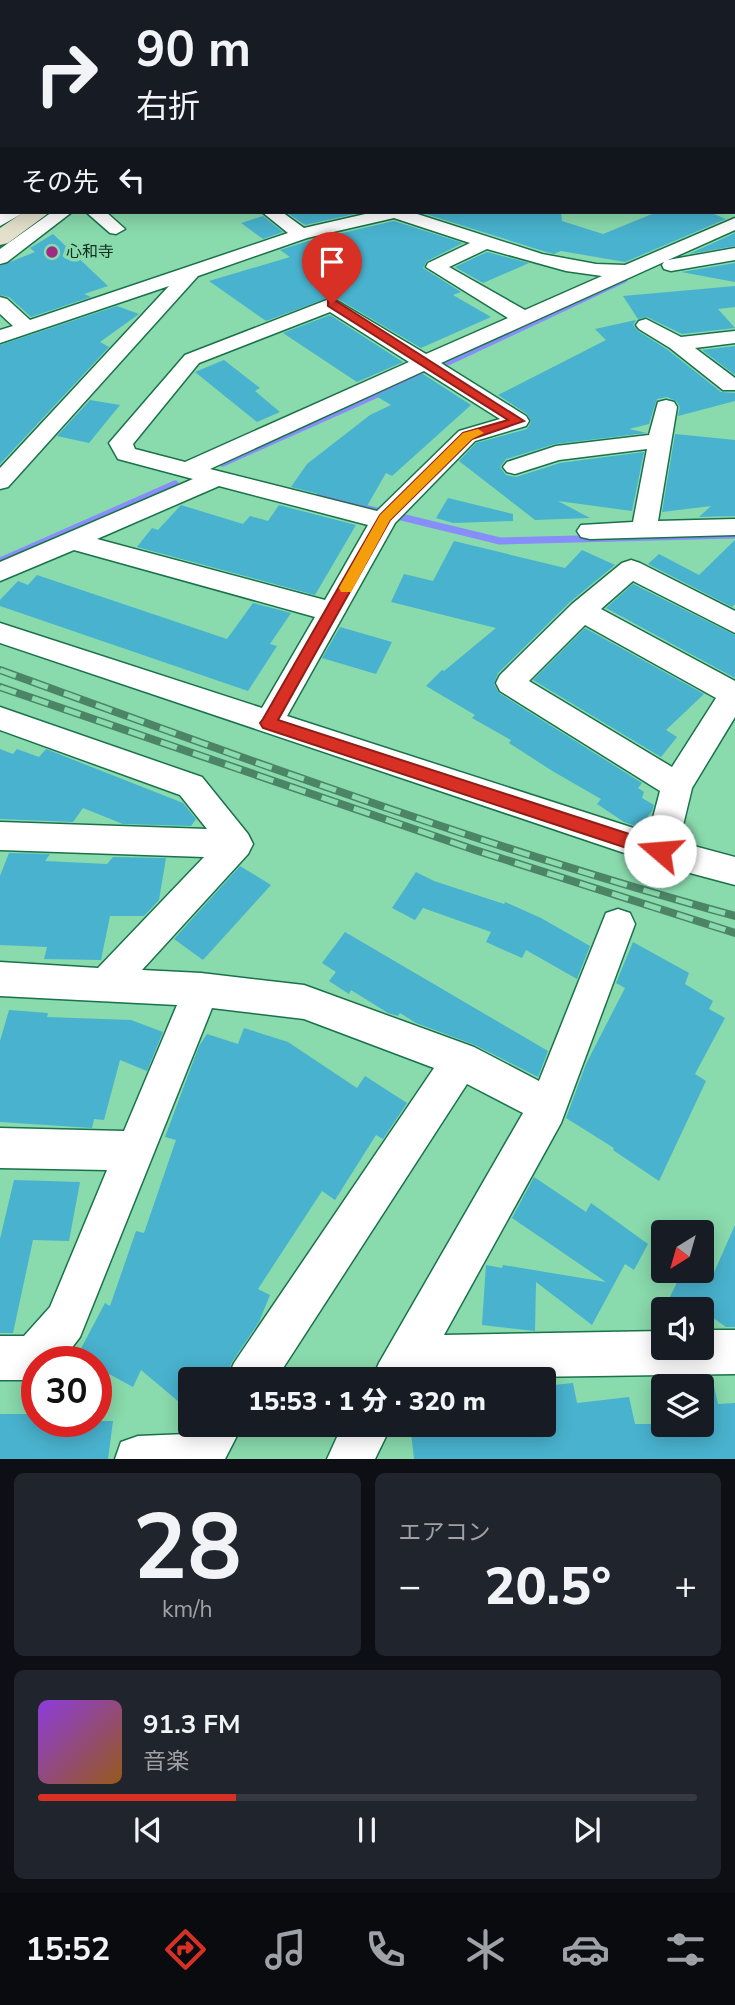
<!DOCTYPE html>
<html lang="ja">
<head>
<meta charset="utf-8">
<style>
  body { margin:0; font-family:"Nunito Sans","Noto Sans JP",sans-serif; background:#20242c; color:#f1f3f6; height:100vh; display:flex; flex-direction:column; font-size:26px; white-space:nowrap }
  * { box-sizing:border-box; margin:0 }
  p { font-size:23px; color:#9ea1a6 }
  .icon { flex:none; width:38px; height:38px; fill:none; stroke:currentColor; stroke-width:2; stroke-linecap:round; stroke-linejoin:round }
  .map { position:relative; height:1459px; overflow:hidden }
  .drawer { display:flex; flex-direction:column; gap:14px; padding:14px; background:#0d0f14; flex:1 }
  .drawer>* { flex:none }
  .banner { position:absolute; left:0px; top:0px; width:735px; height:214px; box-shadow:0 4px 18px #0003; background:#171b24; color:#f1f3f6; overflow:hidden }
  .needle { width:46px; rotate:217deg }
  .buttons { position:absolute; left:651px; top:1220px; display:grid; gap:14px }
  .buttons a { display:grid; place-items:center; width:63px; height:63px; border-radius:7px; background:#171b24; box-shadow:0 4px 18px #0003; font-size:35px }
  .speed { position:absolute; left:21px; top:1346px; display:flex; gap:14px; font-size:35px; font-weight:700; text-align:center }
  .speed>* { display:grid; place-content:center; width:91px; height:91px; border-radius:50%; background:#171b24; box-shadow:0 4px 18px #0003; line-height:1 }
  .speed .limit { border:10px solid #d22; background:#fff; color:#111 }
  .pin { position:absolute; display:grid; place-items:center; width:60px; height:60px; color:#fff; margin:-72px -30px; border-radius:50% 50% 50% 0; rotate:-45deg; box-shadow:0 0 7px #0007 }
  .pin .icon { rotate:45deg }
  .me { position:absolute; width:77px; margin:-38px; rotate:288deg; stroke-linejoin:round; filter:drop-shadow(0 0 5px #0008) }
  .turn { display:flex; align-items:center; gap:24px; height:147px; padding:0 21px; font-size:32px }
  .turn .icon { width:91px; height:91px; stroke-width:2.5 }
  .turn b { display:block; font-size:49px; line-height:60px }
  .then { display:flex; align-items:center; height:66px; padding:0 21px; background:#0003; gap:14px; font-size:26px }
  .big { font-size:52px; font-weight:800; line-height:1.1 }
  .drawer .tile { flex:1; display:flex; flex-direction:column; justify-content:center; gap:10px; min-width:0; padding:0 24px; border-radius:10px; background:#20242c }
  .drawer .dial { align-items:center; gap:0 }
  .dial b { font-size:91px; line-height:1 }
  .song { display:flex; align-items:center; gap:21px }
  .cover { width:84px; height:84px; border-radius:10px; background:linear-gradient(135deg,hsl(270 70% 55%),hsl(30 70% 35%)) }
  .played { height:7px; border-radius:4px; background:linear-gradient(90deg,#d93025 30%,#363941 30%) }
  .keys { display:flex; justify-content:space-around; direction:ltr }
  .heat { display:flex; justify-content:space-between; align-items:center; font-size:38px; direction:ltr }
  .drawer .tiles { flex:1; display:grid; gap:14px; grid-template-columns:1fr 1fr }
  .tile:last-child { grid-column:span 2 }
  .trip { position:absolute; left:178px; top:1367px; width:378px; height:70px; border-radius:7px; background:#171b24; box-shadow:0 4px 18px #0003; font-weight:800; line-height:70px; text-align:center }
  .menu { display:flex; height:112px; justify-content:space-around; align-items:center; background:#090b0e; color:#9ea1a6 }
  .menu .icon { width:49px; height:49px }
  .menu .active { color:#d93025 }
  .menu b { font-size:32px; color:#f1f3f6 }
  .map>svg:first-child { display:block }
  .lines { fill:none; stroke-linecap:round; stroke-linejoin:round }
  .stream-far1 { stroke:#878efa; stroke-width:5 }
  .stream { stroke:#878efa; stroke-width:7 }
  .building { fill:#49b2ce }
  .minor-casing { stroke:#1a724a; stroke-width:3 }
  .secondary-casing { stroke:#1a724a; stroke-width:4 }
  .minor { fill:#fff; fill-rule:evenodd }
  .secondary { fill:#e4e0cb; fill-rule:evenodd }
  .rail-far1-casing { stroke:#4b8566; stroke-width:3.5 }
  .rail-casing { stroke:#4b8566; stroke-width:8 }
  .rail-far1 { stroke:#89daad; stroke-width:2.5; stroke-dasharray:8; stroke-linecap:butt }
  .rail { stroke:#89daad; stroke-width:5; stroke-dasharray:17; stroke-linecap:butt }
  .route { fill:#d93025; stroke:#8d1f18; stroke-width:2 }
  .slow { fill:#f59e0b }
  .poi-dot { fill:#9f2a84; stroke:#89daad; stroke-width:2.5 }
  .labels { text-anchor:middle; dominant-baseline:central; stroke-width:7; stroke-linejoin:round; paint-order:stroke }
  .far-poi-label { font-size:16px; fill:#0c2f1e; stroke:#89daad; text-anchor:start }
</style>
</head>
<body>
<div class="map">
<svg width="735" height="1459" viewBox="0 0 735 1459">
  <rect width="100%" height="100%" fill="#89daad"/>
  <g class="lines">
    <polyline class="stream-far1" points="446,364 625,280"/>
    <g class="stream">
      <polyline points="223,463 420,375"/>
      <polyline points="319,497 500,541 735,535"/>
      <polyline points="0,561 175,484"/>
    </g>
  </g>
  <g class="building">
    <polygon points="286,212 363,212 305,225"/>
    <polygon points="419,212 561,212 562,221 603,234 657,212 709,212 726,219 625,262 561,251 554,254 543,251"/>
    <polygon points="263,216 283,232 263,239 241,223"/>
    <polygon points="394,221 463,243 427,261 423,268 461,292 453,295 491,317 421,348 333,296 266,321 209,281 290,257 280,250 308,241"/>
    <polygon points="735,233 735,246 689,254"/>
    <polygon points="53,234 108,286 84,294 91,297 31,317 9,297 0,295 0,266 35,252 30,248"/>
    <polygon points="487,252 529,263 483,283 455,267"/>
    <polygon points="735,263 735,282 681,272"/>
    <polygon points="735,286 735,307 718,309 735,328 682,334 647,317 638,319 623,296"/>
    <polygon points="117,306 139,314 100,342 109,347 0,464 0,345"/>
    <polygon points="330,315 403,362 357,382 283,333"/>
    <polygon points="636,320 633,325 638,331 668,350 721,392 735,393 735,401 678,416 680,407 676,401 667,397 657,399 649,424 629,429 647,433 555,444 506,459 500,467 506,475 516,477 560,463 644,452 632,511 558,501 590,518 535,520 459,461 476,443 527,429 531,422 527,414 498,395 606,340 595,329"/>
    <polygon points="735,346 735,375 702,350"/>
    <polygon points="224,360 260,388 255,391 280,412 257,422 195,372"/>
    <polygon points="423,374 471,405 392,476 386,473 367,506 291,487 307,464 370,415 391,405 376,396"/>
    <polygon points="90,400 120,405 89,443 57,436"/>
    <polygon points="675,434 735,440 735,516 699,517 711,506 662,512"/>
    <polygon points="448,498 513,514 513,521 453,523 436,518"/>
    <polygon points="181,505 243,524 250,516 268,521 279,505 356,525 315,595 137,547 152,528 158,530"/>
    <polygon points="735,540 735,604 732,607 648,564 659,554 699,575"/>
    <polygon points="454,541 565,568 582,550 615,565 570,602 498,673 494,684 499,693 642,783 638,788 644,792 642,798 654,805 652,811 639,827 624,822 597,804 601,799 554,772 509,743 511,740 472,718 475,715 426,686 442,670 444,671 496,628 391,602 404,574 433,581"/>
    <polygon points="37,575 227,639 253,603 291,613 270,644 277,646 248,691 0,606 0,600 18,581 28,585"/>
    <polygon points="633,584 735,635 735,678 606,608"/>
    <polygon points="340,627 392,642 376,674 322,658"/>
    <polygon points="585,628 704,694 666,730 677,737 661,757 533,680"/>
    <polygon points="0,749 13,754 17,749 39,757 46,749 183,803 196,819 191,826 123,824 83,808 73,822 0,819"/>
    <polygon points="9,853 50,854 45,861 107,864 113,857 166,858 159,900 144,916 110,916 101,960 44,959 47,947 0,945 0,876"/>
    <polygon points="240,866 271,885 203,960 174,939"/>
    <polygon points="416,872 434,881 504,904 505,902 541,918 590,946 577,979 526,950 522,958 486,942 491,932 423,908 415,920 392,908"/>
    <polygon points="345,932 548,1051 538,1077 475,1045 416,1023 400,1013 398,1016 388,1013 351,990 349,994 329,981 336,972 322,963"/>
    <polygon points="633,942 689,973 685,984 713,1001 709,1009 725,1018 695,1074 706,1081 659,1181 613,1150 614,1148 566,1118 586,1064 625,988 616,983"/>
    <polygon points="9,1010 48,1013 47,1017 131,1020 163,1032 147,1071 120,1060 104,1120 94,1119 92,1128 0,1122 0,1041"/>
    <polygon points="244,1028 288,1042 357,1088 365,1076 407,1103 383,1139 376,1135 335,1200 322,1191 258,1289 270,1295 259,1322 232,1362 225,1379 191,1379 191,1412 141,1370 133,1387 96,1367 96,1362 87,1362 77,1356 105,1303 110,1306 136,1231 144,1233 176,1140 165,1137 199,1046 207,1034 238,1044"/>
    <polygon points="534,1177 586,1212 591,1203 648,1244 634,1270 625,1264 592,1325 536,1282 535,1331 482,1325 486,1265 502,1268 503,1265 606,1282 512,1218"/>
    <polygon points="14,1180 80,1182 69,1241 33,1240 13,1333 0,1333 0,1239"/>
    <polygon points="735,1225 735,1327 726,1327 695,1305 696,1309 664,1309 683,1270 703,1270 712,1277"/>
    <polygon points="712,1377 718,1404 735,1403 735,1459 414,1459 410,1424 544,1424 544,1386 573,1383 577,1403 629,1397 635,1424 702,1424 702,1386 687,1386 686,1380"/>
    <polygon points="0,1414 37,1414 37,1421 113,1421 108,1459 0,1459"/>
  </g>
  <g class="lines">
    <g class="minor-casing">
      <g id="minor">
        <polygon points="178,0 195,0 177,2"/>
        <polygon points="241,0 258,0 240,2"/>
        <polygon points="429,0 445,0 446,2 430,2"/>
        <polygon points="733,12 735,13 735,29 733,29"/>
        <polygon points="0,54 2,54 0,63"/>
        <polygon points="733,74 735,74 733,85"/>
        <rect x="0" y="95" width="2" height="9"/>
        <polygon points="2,164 2,175 0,175 0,165"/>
        <polygon points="4,212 25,212 0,226 0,214"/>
        <polygon points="52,212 72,212 7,262 0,264 0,249"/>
        <polygon points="86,212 106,212 125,229 116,234 110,233"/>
        <path d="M 262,212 L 282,212 L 304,228 L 374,212 L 411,212 L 542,254 L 596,264 L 625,265 L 735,218 L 735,230 L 668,260 L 735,248 L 735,260 L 671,271 L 664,269 L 662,265 L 664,262 L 441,363 L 526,416 L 529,421 L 526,426 L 475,441 L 395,523 L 287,716 L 649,833 L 660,791 L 500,691 L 496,683 L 500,675 L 572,604 L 622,563 L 631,560 L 640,563 L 735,611 L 735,633 L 633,581 L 601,609 L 735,681 L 735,717 L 692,788 L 679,842 L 735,857 L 735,885 L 660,865 L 0,643 L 0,623 L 262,708 L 315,617 L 74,550 L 0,581 L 0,562 L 193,479 L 118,459 L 109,443 L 185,355 L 332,298 L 426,354 L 508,318 L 426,267 L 428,263 L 470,243 L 394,218 L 307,238 L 198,276 L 8,487 L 0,489 L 0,468 L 169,286 L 0,343 L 0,330 L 13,326 L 0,314 L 0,297 L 7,299 L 30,320 L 288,233 ZM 487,249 L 566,271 L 602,276 L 525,310 L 449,267 ZM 330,312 L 409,362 L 185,462 L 135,449 L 133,444 L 199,363 ZM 424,371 L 500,419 L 459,431 L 377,511 L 210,469 ZM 219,486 L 368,525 L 325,600 L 97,539 ZM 585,625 L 716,698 L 672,767 L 529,681 Z"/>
        <polygon points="646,319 681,337 735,331 735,343 695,348 735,378 735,390 723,390 670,348 639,329 636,325 639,321"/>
        <polygon points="666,400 674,402 677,407 658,521 735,519 735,535 590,539 581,537 577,531 581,525 633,522 647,449 559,460 515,474 507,472 503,467 507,462 556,446 649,435 658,402"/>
        <polygon points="0,707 202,777 248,834 253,844 248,854 142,970 201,973 304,985 474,1047 539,1081 606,913 618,909 630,913 635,924 561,1123 444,1335 663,1331 663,1348 702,1348 702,1330 735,1330 735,1374 372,1379 379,1363 523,1113 467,1084 276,1379 227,1379 234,1363 434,1068 304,1019 212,1008 80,1337 61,1362 37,1362 37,1380 0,1380 0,1336 24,1336 50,1307 107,1170 0,1168 0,1128 124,1131 177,1005 0,996 0,962 98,968 204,857 0,850 0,822 207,829 180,795 0,730"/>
        <polygon points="193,1424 243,1424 225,1459 115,1459 121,1442 138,1436 187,1434"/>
        <polygon points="343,1424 392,1424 375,1459 327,1459"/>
      </g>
    </g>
    <g class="secondary-casing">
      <g id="secondary">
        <polygon points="635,0 657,0 634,2"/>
        <polygon points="24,212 50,212 8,243 0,245 0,228"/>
      </g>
    </g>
    <use href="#minor" class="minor"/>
    <use href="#secondary" class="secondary"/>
    <g class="rail-far1-casing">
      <polyline id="rail-far1" points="150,2 157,0"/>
    </g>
    <g class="rail-casing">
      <g id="rail">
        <path d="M 0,670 C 243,758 486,848 735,916"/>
        <polyline points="0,687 475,850 735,933"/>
      </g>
    </g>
    <use href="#rail-far1" class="rail-far1"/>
    <use href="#rail" class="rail"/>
  </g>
  <polygon class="route" points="328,301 336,301 524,421 472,439 390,520 278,720 660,844 667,846 669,851 667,857 660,859 263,728 260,723 263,719 380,515 463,433 508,420 328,306"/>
  <polygon class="slow" points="478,429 484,433 472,439 390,520 351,592 341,592 339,588 380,515 463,433"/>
  <circle class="poi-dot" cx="52" cy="252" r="7"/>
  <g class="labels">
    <g class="far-poi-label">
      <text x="66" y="252">心和寺</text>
    </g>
  </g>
</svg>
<div class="buttons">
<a><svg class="needle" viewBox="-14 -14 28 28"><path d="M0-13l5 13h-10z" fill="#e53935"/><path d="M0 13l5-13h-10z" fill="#9ea1a6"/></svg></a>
<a><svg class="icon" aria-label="sound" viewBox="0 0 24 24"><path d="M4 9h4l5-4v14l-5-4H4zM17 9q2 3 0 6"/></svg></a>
<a><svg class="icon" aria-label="layers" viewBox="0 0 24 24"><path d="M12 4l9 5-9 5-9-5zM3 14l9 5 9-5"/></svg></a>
</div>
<div class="speed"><div class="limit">30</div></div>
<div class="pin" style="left:332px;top:304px;background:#d93025"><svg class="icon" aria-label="arrive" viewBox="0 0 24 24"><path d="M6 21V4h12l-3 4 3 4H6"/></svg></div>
<svg class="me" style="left:660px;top:851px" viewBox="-20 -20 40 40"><circle r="19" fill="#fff"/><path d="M0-13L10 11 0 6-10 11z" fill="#d93025"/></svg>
<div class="trip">15:53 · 1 分 · 320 m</div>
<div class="banner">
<div class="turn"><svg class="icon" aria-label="right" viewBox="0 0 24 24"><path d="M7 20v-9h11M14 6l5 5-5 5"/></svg><div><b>90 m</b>右折</div></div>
<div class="then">その先<svg class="icon" aria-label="left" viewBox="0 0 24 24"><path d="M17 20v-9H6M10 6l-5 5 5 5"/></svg></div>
</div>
</div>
<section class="drawer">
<div class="tiles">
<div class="tile dial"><b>28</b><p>km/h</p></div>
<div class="tile"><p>エアコン</p>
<div class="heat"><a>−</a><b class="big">20.5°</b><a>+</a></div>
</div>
<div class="tile">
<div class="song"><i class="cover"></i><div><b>91.3 FM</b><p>音楽</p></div></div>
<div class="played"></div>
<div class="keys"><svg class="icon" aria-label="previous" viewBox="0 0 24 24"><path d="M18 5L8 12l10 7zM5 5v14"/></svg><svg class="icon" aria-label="pause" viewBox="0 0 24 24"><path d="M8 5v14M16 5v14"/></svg><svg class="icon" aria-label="next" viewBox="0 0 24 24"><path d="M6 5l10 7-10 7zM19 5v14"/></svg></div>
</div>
</div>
</section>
<nav class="menu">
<b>15:52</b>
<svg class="icon active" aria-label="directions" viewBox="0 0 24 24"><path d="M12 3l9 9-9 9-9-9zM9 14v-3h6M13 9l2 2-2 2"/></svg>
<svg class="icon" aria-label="music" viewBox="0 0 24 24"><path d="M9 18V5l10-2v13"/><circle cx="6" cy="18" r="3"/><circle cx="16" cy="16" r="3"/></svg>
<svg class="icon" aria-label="phone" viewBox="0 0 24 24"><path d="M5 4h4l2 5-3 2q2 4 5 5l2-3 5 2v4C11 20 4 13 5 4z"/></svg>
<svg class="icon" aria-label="climate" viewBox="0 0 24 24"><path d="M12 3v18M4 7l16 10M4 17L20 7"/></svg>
<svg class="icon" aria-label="car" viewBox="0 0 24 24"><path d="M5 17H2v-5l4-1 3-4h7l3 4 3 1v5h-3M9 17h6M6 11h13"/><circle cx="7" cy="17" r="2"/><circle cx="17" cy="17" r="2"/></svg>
<svg class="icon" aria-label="filters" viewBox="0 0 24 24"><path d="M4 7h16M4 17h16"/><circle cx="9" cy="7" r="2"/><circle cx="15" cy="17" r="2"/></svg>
</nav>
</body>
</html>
